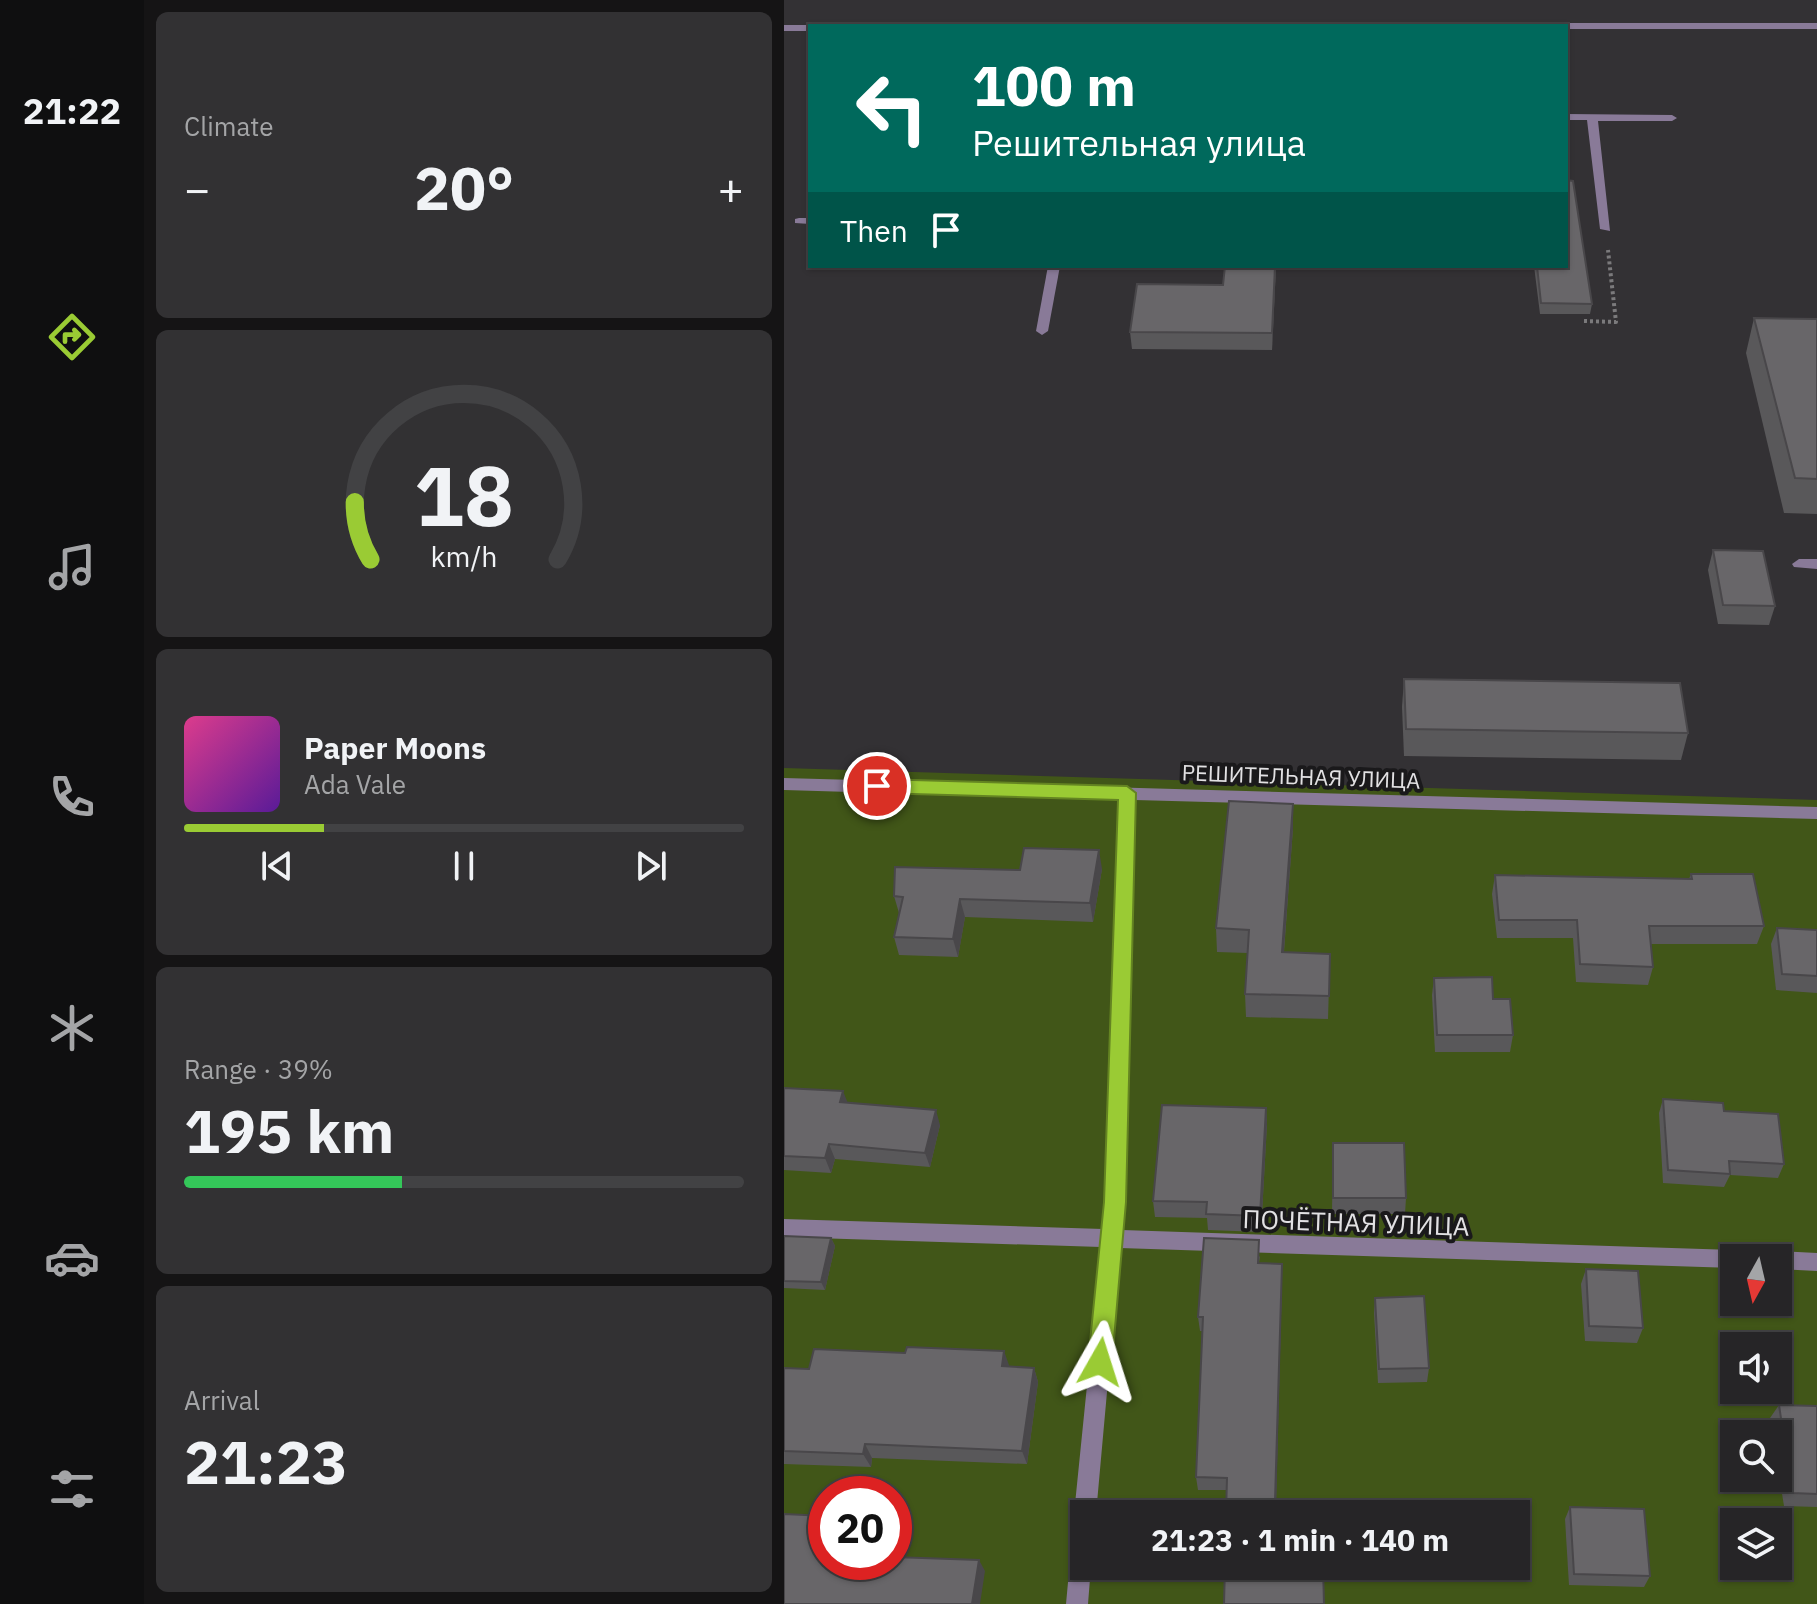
<!DOCTYPE html>
<html lang="en">
<head>
<meta charset="utf-8">
<style>
  body { margin:0; font-family:"IBM Plex Sans",sans-serif; background:#323133; color:#f1f3f6; height:100vh; display:flex; flex-direction:column; font-size:30px; white-space:nowrap }
  * { box-sizing:border-box; margin:0 }
  p { font-size:26px; color:#a4a5a7 }
  .icon { flex:none; width:44px; height:44px; fill:none; stroke:currentColor; stroke-width:2; stroke-linecap:round; stroke-linejoin:round }
  .map { position:relative; flex:1; overflow:hidden }
  .side { display:flex; flex-direction:column; gap:12px; padding:12px; background:#151415; width:640px }
  .side>* { flex:none }
  .top-card { position:absolute; left:24px; top:24px; width:760px; height:244px; border-radius:0px; box-shadow:0 2px 6px #0004,0 0 0 2px #424244; background:#00695c; color:#fff; overflow:hidden }
  .needle { width:52px; rotate:188deg }
  .controls { position:absolute; left:936px; top:1244px; display:grid; gap:16px }
  .controls a { display:grid; place-items:center; width:72px; height:72px; border-radius:0px; background:#262527; box-shadow:0 2px 6px #0004,0 0 0 2px #424244; font-size:40px }
  .speed { position:absolute; left:24px; top:1476px; display:flex; gap:16px; font-size:40px; font-weight:700; text-align:center }
  .speed>* { display:grid; place-content:center; width:104px; height:104px; border-radius:50%; background:#262527; box-shadow:0 2px 6px #0004,0 0 0 2px #424244; line-height:1 }
  .speed .limit { border:12px solid #d22; background:#fff; color:#111 }
  .pin { position:absolute; display:grid; place-items:center; width:68px; height:68px; color:#fff; margin:-34px; border:4px solid #fff; border-radius:50%; box-shadow:0 2px 8px #0007 }
  .me { position:absolute; width:88px; margin:-44px; rotate:6deg; stroke-linejoin:round; filter:drop-shadow(0 0 6px #0008) }
  .turn { display:flex; align-items:center; gap:28px; height:168px; padding:0 32px; font-size:36px }
  .turn .icon { width:104px; height:104px; stroke-width:2.5 }
  .turn b { display:block; font-size:56px; line-height:68px }
  .then { display:flex; align-items:center; height:76px; padding:0 32px; background:#0003; gap:16px; font-size:30px }
  .big { font-size:60px; font-weight:700; line-height:1.1 }
  .side .tile { flex:1; display:flex; flex-direction:column; justify-content:center; gap:12px; min-width:0; padding:0 28px; border-radius:12px; background:#323133 }
  .side .dial { align-items:center; gap:0 }
  .dial svg { height:208px; overflow:visible; fill:none; stroke:#424244; stroke-width:7; stroke-linecap:round; text-anchor:middle }
  .dial text { fill:#f1f3f6; stroke:none }
  .song { display:flex; align-items:center; gap:24px }
  .cover { width:96px; height:96px; border-radius:12px; background:linear-gradient(135deg,hsl(330 70% 55%),hsl(270 70% 35%)) }
  .played { height:8px; border-radius:4px; background:linear-gradient(90deg,#9acb34 25%,#424244 25%) }
  .keys { display:flex; justify-content:space-around; direction:ltr }
  .heat { display:flex; justify-content:space-between; align-items:center; font-size:44px; direction:ltr }
  .charge { height:12px; border-radius:6px; background:linear-gradient(90deg,#34c759 39%,#424244 0) }
  .trip { position:absolute; left:286px; top:1500px; width:460px; height:80px; border-radius:0px; background:#262527; box-shadow:0 2px 6px #0004,0 0 0 2px #424244; font-weight:700; line-height:80px; text-align:center }
  main { display:flex; flex:1; min-height:0 }
  .tabs { display:flex; flex-direction:column; width:144px; justify-content:space-around; align-items:center; background:#0f0f10; color:#a4a5a7 }
  .tabs .icon { width:56px; height:56px }
  .tabs .current { color:#9acb34 }
  .tabs b { font-size:36px; color:#f1f3f6 }
  .map>svg:first-child { display:block }
  .green { fill:#415618; fill-rule:evenodd }
  .lines { fill:none; stroke-linecap:round; stroke-linejoin:round }
  .path { stroke:#7b7a7c; stroke-width:4; stroke-dasharray:3 3; stroke-linecap:butt }
  .service { fill:#897a98; fill-rule:evenodd }
  .wall { fill:#59585a }
  .shaded-wall { fill:#49474a }
  .building { fill:#686669; stroke:#49474a; stroke-width:2 }
  .route { fill:#9acb34; stroke:#648422; stroke-width:2 }
  .labels { text-anchor:middle; dominant-baseline:central; stroke-width:8; stroke-linejoin:round; paint-order:stroke }
  .street-label { font-size:22px; fill:#e2e1e3; stroke:#1a191b }
  .near-street-label { font-size:26px; fill:#e2e1e3; stroke:#1a191b }
</style>
</head>
<body>
<main>
<nav class="tabs">
<b>21:22</b>
<svg class="icon current" aria-label="directions" viewBox="0 0 24 24"><path d="M12 3l9 9-9 9-9-9zM9 14v-3h6M13 9l2 2-2 2"/></svg>
<svg class="icon" aria-label="music" viewBox="0 0 24 24"><path d="M9 18V5l10-2v13"/><circle cx="6" cy="18" r="3"/><circle cx="16" cy="16" r="3"/></svg>
<svg class="icon" aria-label="phone" viewBox="0 0 24 24"><path d="M5 4h4l2 5-3 2q2 4 5 5l2-3 5 2v4C11 20 4 13 5 4z"/></svg>
<svg class="icon" aria-label="climate" viewBox="0 0 24 24"><path d="M12 3v18M4 7l16 10M4 17L20 7"/></svg>
<svg class="icon" aria-label="car" viewBox="0 0 24 24"><path d="M5 17H2v-5l4-1 3-4h7l3 4 3 1v5h-3M9 17h6M6 11h13"/><circle cx="7" cy="17" r="2"/><circle cx="17" cy="17" r="2"/></svg>
<svg class="icon" aria-label="filters" viewBox="0 0 24 24"><path d="M4 7h16M4 17h16"/><circle cx="9" cy="7" r="2"/><circle cx="15" cy="17" r="2"/></svg>
</nav>
<section class="side">
<div class="tile"><p>Climate</p>
<div class="heat"><a>−</a><b class="big">20°</b><a>+</a></div>
</div>
<div class="tile dial"><svg viewBox="0 0 100 80">
<path d="M14 69A42 42 0 1 1 86 69"/>
<path d="M14 69A42 42 0 0 1 8 47" stroke="#9acb34"/>
<text x="50" y="56" font-size="32" font-weight="700">18</text>
<text x="50" y="72" font-size="11">km/h</text>
</svg></div>
<div class="tile">
<div class="song"><i class="cover"></i><div><b>Paper Moons</b><p>Ada Vale</p></div></div>
<div class="played"></div>
<div class="keys"><svg class="icon" aria-label="previous" viewBox="0 0 24 24"><path d="M18 5L8 12l10 7zM5 5v14"/></svg><svg class="icon" aria-label="pause" viewBox="0 0 24 24"><path d="M8 5v14M16 5v14"/></svg><svg class="icon" aria-label="next" viewBox="0 0 24 24"><path d="M6 5l10 7-10 7zM19 5v14"/></svg></div>
</div>
<div class="tile"><p>Range · 39%</p><b class="big">195 km</b><div class="charge"></div></div>
<div class="tile"><p>Arrival</p><b class="big">21:23</b></div>
</section>
<div class="map">
<svg width="1033" height="1604" viewBox="0 0 1033 1604">
  <rect width="100%" height="100%" fill="#333134"/>
  <path class="green" d="M 0,768 L 1033,800 L 1033,1604 L 0,1604 ZM 950,1258 L 994,1258 L 994,1302 L 950,1302 ZM 950,1346 L 994,1346 L 994,1390 L 950,1390 ZM 950,1434 L 994,1434 L 994,1478 L 950,1478 ZM 42,1494 L 110,1494 L 110,1562 L 42,1562 ZM 300,1514 L 732,1514 L 732,1566 L 300,1566 ZM 950,1522 L 994,1522 L 994,1566 L 950,1566 Z"/>
  <g class="lines">
    <polyline class="path" points="800,321 832,322 824,250"/>
    <g class="service">
      <polygon points="782,23 1033,23 1033,29 782,29 782,26 777,26"/>
      <polygon points="0,25 26,25 30,26 26,26 26,31 0,31"/>
      <polygon points="782,114 888,115 893,118 888,121 814,121 826,231 816,229 803,120 782,120"/>
      <polygon points="15,218 26,218 26,224 11,223 11,219"/>
      <polygon points="264,266 276,266 264,331 258,335 252,331"/>
      <polygon points="1015,559 1033,559 1033,569 1010,567 1008,564"/>
      <polygon points="0,778 1033,807 1033,819 351,800 338,1230 950,1250 957,1252 959,1258 950,1258 950,1268 336,1248 312,1514 300,1514 300,1566 307,1566 304,1604 282,1604 289,1528 293,1520 290,1514 317,1247 0,1237 0,1219 319,1229 335,800 0,790"/>
      <polygon points="994,1251 1033,1253 1033,1271 994,1269 994,1258 985,1258 987,1253"/>
    </g>
  </g>
  <g class="wall">
    <polygon points="492,266 488,350 348,349 346,332 439,285"/>
    <polygon points="750,266 782,266 808,304 806,314 756,314"/>
    <polygon points="970,318 1033,319 1033,514 1000,513 962,353"/>
    <polygon points="929,550 991,606 985,625 934,624 924,570"/>
    <polygon points="620,679 904,733 897,760 620,756 618,707"/>
    <polygon points="509,804 509,828 500,952 546,954 544,1019 462,1017 461,994 464,953 433,952 432,928"/>
    <polygon points="318,869 309,922 181,917 174,957 115,955 110,937 115,913 110,896 236,870"/>
    <polygon points="907,874 980,926 973,944 867,944 869,967 864,985 792,982 789,938 713,938 708,894 711,875 905,879"/>
    <polygon points="993,928 1033,930 1033,993 992,990 987,944"/>
    <polygon points="650,978 709,999 729,1035 726,1052 651,1052 648,995"/>
    <polygon points="0,1088 156,1125 146,1167 51,1159 47,1173 0,1170"/>
    <polygon points="879,1099 940,1111 1000,1164 994,1178 946,1175 940,1187 879,1183 875,1113"/>
    <polygon points="482,1108 483,1124 477,1232 424,1230 423,1218 371,1217 369,1201"/>
    <polygon points="549,1143 622,1198 621,1214 548,1214"/>
    <polygon points="0,1236 47,1238 51,1246 41,1290 0,1288"/>
    <polygon points="476,1256 475,1263 498,1279 492,1501 539,1514 442,1490 414,1490 412,1477 418,1331 416,1331 414,1317"/>
    <polygon points="802,1269 859,1328 853,1343 801,1341 797,1284"/>
    <polygon points="591,1298 645,1368 643,1382 594,1383 590,1313"/>
    <polygon points="225,1365 224,1367 250,1368 254,1382 243,1464 88,1458 87,1467 0,1464 0,1368 25,1369"/>
    <polygon points="995,1405 1033,1406 1033,1507 1000,1506 994,1469 994,1434 989,1434 986,1418"/>
    <polygon points="786,1507 866,1576 860,1587 785,1585 781,1519"/>
  </g>
  <g class="shaded-wall">
    <polygon points="491,266 492,266 488,350 488,333"/>
    <polygon points="509,804 509,828 498,976 498,952"/>
    <polygon points="315,850 318,869 309,922 306,903"/>
    <polygon points="176,899 181,917 174,957 169,939"/>
    <polygon points="59,1091 65,1106 56,1102"/>
    <polygon points="482,1108 483,1124 477,1232 476,1216"/>
    <polygon points="152,1110 156,1125 146,1167 141,1153"/>
    <polygon points="45,1144 51,1159 47,1173 41,1158"/>
    <polygon points="47,1238 51,1246 41,1290 37,1282"/>
    <polygon points="498,1264 498,1279 492,1513 491,1501"/>
    <polygon points="220,1351 225,1365 223,1381 218,1366"/>
    <polygon points="250,1368 254,1382 243,1464 238,1451"/>
    <polygon points="81,1444 88,1458 87,1467 79,1454"/>
    <polygon points="195,1560 201,1571 196,1604 188,1604"/>
  </g>
  <g class="building">
    <polygon points="782,180 789,181 808,304 757,303 753,266 782,266"/>
    <polygon points="441,266 491,266 488,333 346,332 353,284 439,285"/>
    <polygon points="970,318 1033,319 1033,479 1011,478"/>
    <polygon points="929,550 979,551 991,606 939,605"/>
    <polygon points="620,679 896,683 904,733 622,729"/>
    <polygon points="445,801 509,804 498,952 546,954 545,996 461,994 465,930 432,928"/>
    <polygon points="240,848 315,850 306,903 176,899 169,939 110,937 119,897 110,896 111,867 236,870"/>
    <polygon points="907,874 969,874 980,926 865,926 869,967 796,964 793,920 715,920 711,875 908,879"/>
    <polygon points="993,928 1033,930 1033,976 998,974"/>
    <polygon points="708,977 709,999 726,999 729,1035 653,1035 650,978"/>
    <polygon points="0,1088 59,1091 56,1102 152,1110 141,1153 45,1144 41,1158 0,1156"/>
    <polygon points="879,1099 939,1103 940,1111 994,1114 1000,1164 945,1161 946,1174 884,1170"/>
    <polygon points="378,1105 482,1108 476,1216 422,1214 423,1202 369,1201"/>
    <polygon points="549,1143 620,1143 622,1198 549,1198"/>
    <polygon points="0,1236 47,1238 37,1282 0,1281"/>
    <polygon points="420,1238 475,1240 474,1263 498,1264 491,1501 539,1500 539,1514 442,1514 443,1478 412,1477 419,1317 414,1317"/>
    <polygon points="802,1269 854,1271 859,1328 805,1326"/>
    <polygon points="640,1296 645,1368 595,1369 591,1298"/>
    <polygon points="123,1347 220,1351 218,1366 250,1368 238,1451 81,1444 79,1454 0,1451 0,1368 25,1369 30,1349 121,1353"/>
    <polygon points="995,1405 1033,1406 1033,1494 1008,1493"/>
    <polygon points="786,1507 860,1509 866,1576 790,1574"/>
    <polygon points="0,1514 42,1516 42,1562 110,1562 110,1557 195,1560 188,1604 0,1604"/>
    <polygon points="441,1566 539,1566 540,1604 440,1604"/>
  </g>
  <polygon class="route" points="93,779 343,786 352,793 342,1202 328,1362 324,1370 316,1374 308,1370 304,1362 320,1202 334,800 93,793 84,786"/>
  <g class="labels">
    <g class="street-label">
      <text transform="translate(517 776) rotate(2)">РЕШИТЕЛЬНАЯ УЛИЦА</text>
    </g>
    <g class="near-street-label">
      <text transform="translate(572 1222) rotate(2)">ПОЧЁТНАЯ УЛИЦА</text>
    </g>
  </g>
</svg>
<div class="controls">
<a><svg class="needle" viewBox="-14 -14 28 28"><path d="M0-13l5 13h-10z" fill="#e53935"/><path d="M0 13l5-13h-10z" fill="#a4a5a7"/></svg></a>
<a><svg class="icon" aria-label="sound" viewBox="0 0 24 24"><path d="M4 9h4l5-4v14l-5-4H4zM17 9q2 3 0 6"/></svg></a>
<a><svg class="icon" aria-label="search" viewBox="0 0 24 24"><circle cx="10" cy="10" r="6"/><path d="M15 15l6 6"/></svg></a>
<a><svg class="icon" aria-label="layers" viewBox="0 0 24 24"><path d="M12 4l9 5-9 5-9-5zM3 14l9 5 9-5"/></svg></a>
</div>
<div class="speed"><div class="limit">20</div></div>
<div class="pin" style="left:93px;top:786px;background:#d93025"><svg class="icon" aria-label="arrive" viewBox="0 0 24 24"><path d="M6 21V4h12l-3 4 3 4H6"/></svg></div>
<svg class="me" style="left:316px;top:1362px" viewBox="-20 -20 40 40"><path d="M0-17L14 15 0 8-14 15z" fill="#9acb34" stroke="#fff" stroke-width="4"/></svg>
<div class="trip">21:23 · 1 min · 140 m</div>
<div class="top-card">
<div class="turn"><svg class="icon" aria-label="left" viewBox="0 0 24 24"><path d="M17 20v-9H6M10 6l-5 5 5 5"/></svg><div><b>100 m</b>Решительная улица</div></div>
<div class="then">Then<svg class="icon" aria-label="arrive" viewBox="0 0 24 24"><path d="M6 21V4h12l-3 4 3 4H6"/></svg></div>
</div>
</div>
</main>
</body>
</html>
